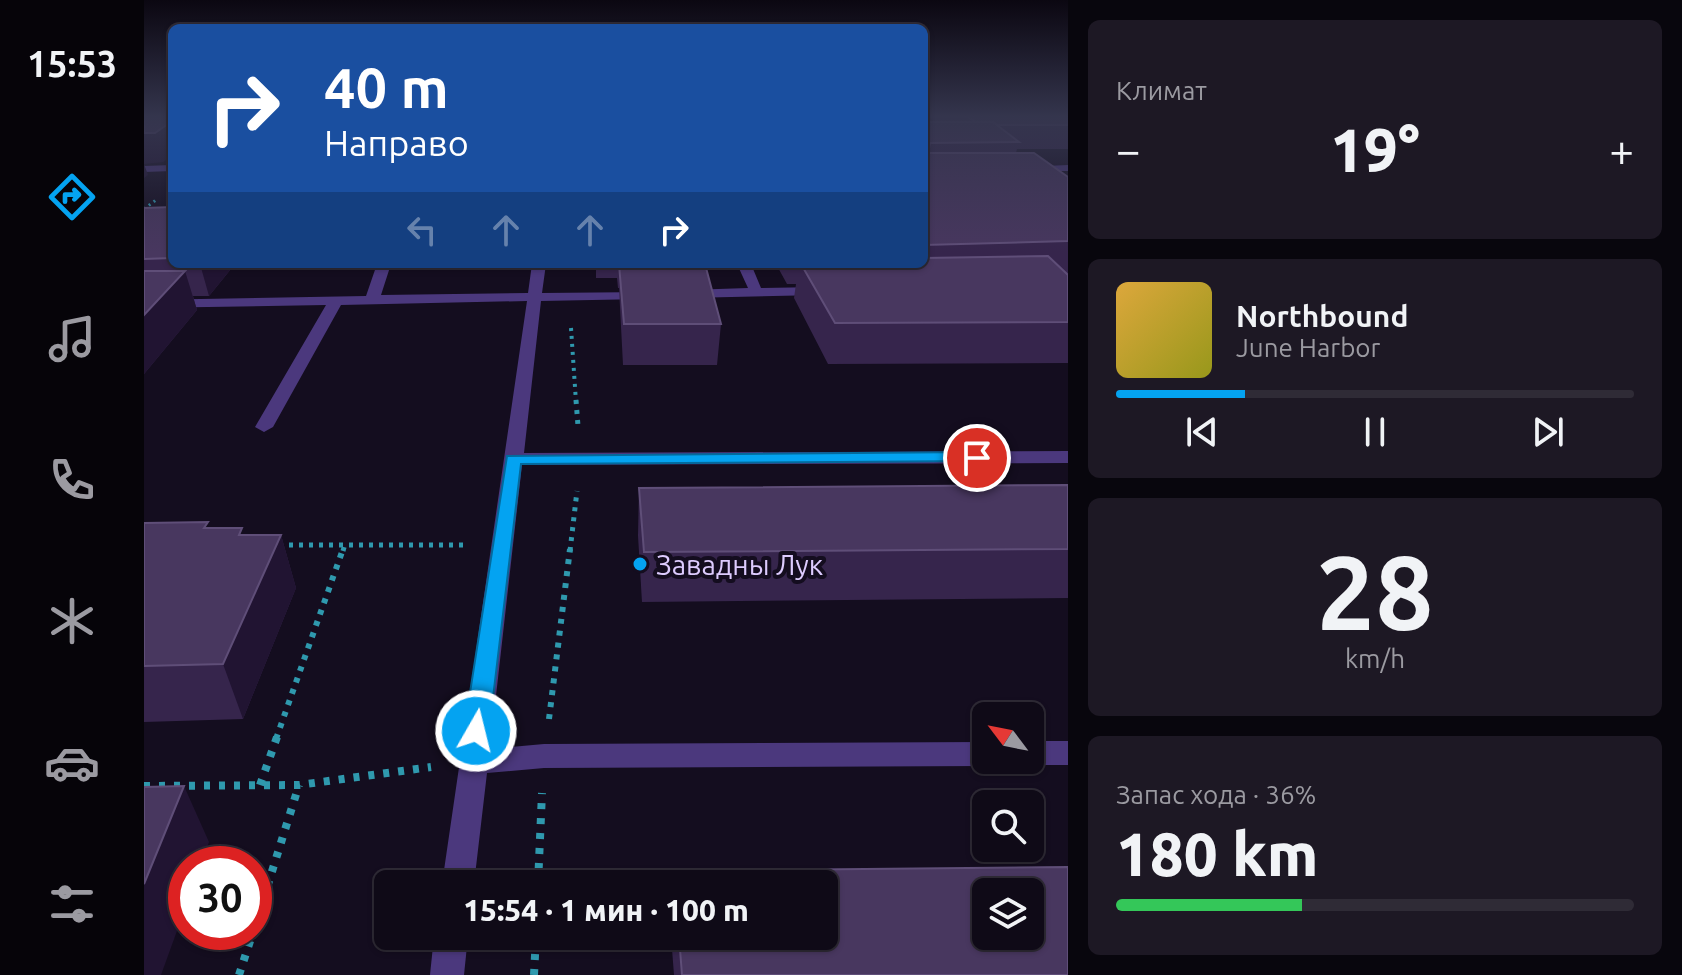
<!DOCTYPE html>
<html lang="ru">
<head>
<meta charset="utf-8">
<style>
  body { margin:0; font-family:Ubuntu,sans-serif; background:#1d1824; color:#f1f3f6; height:100vh; display:flex; flex-direction:column; font-size:30px; white-space:nowrap }
  * { box-sizing:border-box; margin:0 }
  p { font-size:26px; color:#9b9aa1 }
  .icon { flex:none; width:44px; height:44px; fill:none; stroke:currentColor; stroke-width:2; stroke-linecap:round; stroke-linejoin:round }
  .map { position:relative; flex:1; overflow:hidden }
  .details { display:flex; flex-direction:column; gap:20px; padding:20px; background:#08060d; width:614px }
  .details>* { flex:none }
  .hud { position:absolute; left:24px; top:24px; width:760px; height:244px; border-radius:12px; box-shadow:0 2px 6px #0004,0 0 0 2px #2f2b36; background:#1a4fa0; color:#fff; overflow:hidden }
  .needle { width:52px; rotate:302deg }
  .tools { position:absolute; left:828px; top:702px; display:grid; gap:16px }
  .tools a { display:grid; place-items:center; width:72px; height:72px; border-radius:12px; background:#0f0a17; box-shadow:0 2px 6px #0004,0 0 0 2px #2f2b36; font-size:40px }
  .speed { position:absolute; left:24px; top:846px; display:flex; gap:16px; font-size:40px; font-weight:700; text-align:center }
  .speed>* { display:grid; place-content:center; width:104px; height:104px; border-radius:50%; background:#0f0a17; box-shadow:0 2px 6px #0004,0 0 0 2px #2f2b36; line-height:1 }
  .speed .limit { border:12px solid #d22; background:#fff; color:#111 }
  .pin { position:absolute; display:grid; place-items:center; width:68px; height:68px; color:#fff; margin:-34px; border:4px solid #fff; border-radius:50%; box-shadow:0 2px 8px #0007 }
  .me { position:absolute; width:88px; margin:-44px; rotate:8deg; stroke-linejoin:round; filter:drop-shadow(0 0 6px #0008) }
  .turn { display:flex; align-items:center; gap:28px; height:168px; padding:0 24px; font-size:36px }
  .turn .icon { width:104px; height:104px; stroke-width:2.5 }
  .turn b { display:block; font-size:56px; line-height:68px }
  .lanes { display:flex; align-items:center; height:76px; padding:0 24px; background:#0003; justify-content:center; gap:40px; direction:ltr }
  .lanes .off { opacity:.35 }
  .big { font-size:60px; font-weight:800; line-height:1.1 }
  .details .tile { flex:1; display:flex; flex-direction:column; justify-content:center; gap:12px; min-width:0; padding:0 28px; border-radius:12px; background:#1d1824 }
  .details .dial { align-items:center; gap:0 }
  .dial b { font-size:104px; line-height:1 }
  .song { display:flex; align-items:center; gap:24px }
  .cover { width:96px; height:96px; border-radius:12px; background:linear-gradient(135deg,hsl(40 70% 55%),hsl(60 70% 35%)) }
  .played { height:8px; border-radius:4px; background:linear-gradient(90deg,#04a3f1 25%,#2f2b36 25%) }
  .keys { display:flex; justify-content:space-around; direction:ltr }
  .heat { display:flex; justify-content:space-between; align-items:center; font-size:44px; direction:ltr }
  .charge { height:12px; border-radius:6px; background:linear-gradient(90deg,#34c759 36%,#2f2b36 0) }
  .trip { position:absolute; left:230px; top:870px; width:464px; height:80px; border-radius:12px; background:#0f0a17; box-shadow:0 2px 6px #0004,0 0 0 2px #2f2b36; font-weight:800; line-height:80px; text-align:center }
  main { display:flex; flex:1; min-height:0 }
  .tab-bar { display:flex; flex-direction:column; width:144px; justify-content:space-around; align-items:center; background:#060409; color:#9b9aa1 }
  .tab-bar .icon { width:56px; height:56px }
  .tab-bar .selected { color:#04a3f1 }
  .tab-bar b { font-size:36px; color:#f1f3f6 }
  .map>svg:first-child { display:block }
  .lines { fill:none; stroke-linecap:round; stroke-linejoin:round }
  .path-far4 { stroke:#2f99ae; stroke-width:3; stroke-dasharray:2 4; stroke-linecap:butt }
  .path-far3 { stroke:#2f99ae; stroke-width:4; stroke-dasharray:3 5; stroke-linecap:butt }
  .path-far2 { stroke:#2f99ae; stroke-width:5; stroke-dasharray:4 6; stroke-linecap:butt }
  .path-far1 { stroke:#2f99ae; stroke-width:6; stroke-dasharray:5 7; stroke-linecap:butt }
  .path { stroke:#2f99ae; stroke-width:8; stroke-dasharray:6 9; stroke-linecap:butt }
  .minor { fill:#4b387d; fill-rule:evenodd }
  .wall { fill:#36254c; fill-rule:evenodd }
  .shaded-wall { fill:#211432 }
  .building { fill:#48375f; stroke:#5f4e78; stroke-width:2; fill-rule:evenodd }
  .route { fill:#04a3f1; stroke:#036a9d; stroke-width:2 }
  .poi-dot { fill:#04a3f1; stroke:#140d1f; stroke-width:3 }
  .labels { text-anchor:middle; dominant-baseline:central; stroke-width:8; stroke-linejoin:round; paint-order:stroke }
  .poi-label { font-size:28px; fill:#ddcbfe; stroke:#140d1f; text-anchor:start }
</style>
</head>
<body>
<main>
<nav class="tab-bar">
<b>15:53</b>
<svg class="icon selected" aria-label="directions" viewBox="0 0 24 24"><path d="M12 3l9 9-9 9-9-9zM9 14v-3h6M13 9l2 2-2 2"/></svg>
<svg class="icon" aria-label="music" viewBox="0 0 24 24"><path d="M9 18V5l10-2v13"/><circle cx="6" cy="18" r="3"/><circle cx="16" cy="16" r="3"/></svg>
<svg class="icon" aria-label="phone" viewBox="0 0 24 24"><path d="M5 4h4l2 5-3 2q2 4 5 5l2-3 5 2v4C11 20 4 13 5 4z"/></svg>
<svg class="icon" aria-label="climate" viewBox="0 0 24 24"><path d="M12 3v18M4 7l16 10M4 17L20 7"/></svg>
<svg class="icon" aria-label="car" viewBox="0 0 24 24"><path d="M5 17H2v-5l4-1 3-4h7l3 4 3 1v5h-3M9 17h6M6 11h13"/><circle cx="7" cy="17" r="2"/><circle cx="17" cy="17" r="2"/></svg>
<svg class="icon" aria-label="filters" viewBox="0 0 24 24"><path d="M4 7h16M4 17h16"/><circle cx="9" cy="7" r="2"/><circle cx="15" cy="17" r="2"/></svg>
</nav>
<div class="map">
<svg width="924" height="975" viewBox="0 0 924 975">
  <rect width="100%" height="100%" fill="#140d1f"/>
  <g class="lines">
    <polyline class="path-far4" points="0,209 12,200"/>
    <polyline class="path-far3" points="427,328 432,402"/>
    <g class="path-far2">
      <polyline points="432,400 434,426"/>
      <polyline points="135,545 321,545"/>
      <polyline points="199,551 201,544"/>
      <polyline points="426,551 433,491"/>
    </g>
    <g class="path-far1">
      <polyline points="405,719 426,549"/>
      <polyline points="132,739 199,549"/>
    </g>
    <g class="path">
      <polyline points="116,785 133,737"/>
      <polyline points="0,786 155,785 287,767"/>
      <polyline points="394,884 398,793"/>
      <polyline points="110,929 155,785"/>
      <polyline points="95,975 109,932"/>
      <polyline points="390,975 392,936"/>
    </g>
    <g class="minor">
      <polygon points="28,165 28,171 0,172 0,166"/>
      <path d="M 924,165 L 924,171 L 908,171 C 900,178 891,183 883,176 L 901,166 Z"/>
      <polygon points="233,264 247,264 237,295 384,293 388,264 402,264 398,293 505,292 505,298 500,299 397,301 380,453 924,451 924,463 378,465 346,749 400,744 842,742 842,760 853,760 852,762 842,766 400,768 343,773 330,884 298,884 383,301 197,305 129,427 120,432 111,427 182,305 0,308 0,300 222,296"/>
      <polygon points="593,264 607,264 617,288 676,287 683,291 676,295 544,298 537,294 544,290 604,288"/>
      <polygon points="886,741 924,741 924,765 886,765 876,761 886,760"/>
      <polygon points="290,936 324,936 320,975 286,975"/>
    </g>
  </g>
  <g class="wall">
    <polygon points="782,116 924,116 924,149 873,149 872,153 924,177 924,363 684,364 650,298 652,284 643,284 632,264 780,264 780,122 792,122"/>
    <polygon points="28,207 28,264 91,264 65,296 49,296 53,310 0,374 0,208"/>
    <polygon points="452,264 561,264 577,324 573,365 479,365 475,288 474,288 473,278 452,278"/>
    <polygon points="924,485 924,598 498,602 494,536 495,488"/>
    <polygon points="0,523 66,528 100,535 137,535 152,588 99,719 0,722"/>
    <path d="M 924,867 L 924,975 L 530,975 L 527,936 L 680,936 L 680,884 L 530,884 L 531,871 ZM 842,892 L 886,892 L 886,936 L 842,936 Z"/>
  </g>
  <g class="shaded-wall">
    <polygon points="28,121 28,156 19,162 0,164 4,175 0,178 0,133"/>
    <polygon points="56,264 91,264 65,296"/>
    <polygon points="41,271 53,310 0,374 0,315"/>
    <polygon points="137,535 152,588 99,719 79,664"/>
    <polygon points="40,786 65,842 57,864 42,864 42,906 17,975 0,975 0,884"/>
  </g>
  <g class="building">
    <polygon points="0,116 28,116 28,121 11,133 0,133"/>
    <polygon points="822,116 924,116 924,125 853,125 849,122 832,122"/>
    <polygon points="780,122 849,122 875,142 786,143 784,153 890,153 924,177 924,241 780,245"/>
    <polygon points="28,207 28,258 0,259 0,208"/>
    <polygon points="904,256 924,275 924,322 691,323 657,264 780,264 780,258"/>
    <polygon points="475,264 561,264 577,324 480,324"/>
    <polygon points="0,271 41,271 0,315"/>
    <polygon points="924,485 924,549 500,552 495,488"/>
    <polygon points="64,522 60,528 98,528 95,535 137,535 79,664 0,666 0,523"/>
    <polygon points="40,786 0,884 0,787"/>
    <path d="M 924,867 L 924,975 L 538,975 L 535,936 L 680,936 L 680,884 L 531,884 L 531,871 ZM 842,892 L 886,892 L 886,936 L 842,936 Z"/>
  </g>
  <linearGradient id="sky" x2="0" y2="1"><stop stop-color="#0b0711"/><stop offset="0.46" stop-color="#34354d"/><stop offset="1" stop-color="#34354d" stop-opacity="0"/></linearGradient>
  <rect width="924" height="253" fill="url(#sky)"/>
  <polygon class="route" points="833,452 841,458 839,461 377,464 345,731 341,738 332,741 323,738 320,731 363,456"/>
  <circle class="poi-dot" cx="496" cy="564" r="8"/>
  <g class="labels">
    <g class="poi-label">
      <text x="512" y="564">Завадны Лук</text>
    </g>
  </g>
</svg>
<div class="tools">
<a><svg class="needle" viewBox="-14 -14 28 28"><path d="M0-13l5 13h-10z" fill="#e53935"/><path d="M0 13l5-13h-10z" fill="#9b9aa1"/></svg></a>
<a><svg class="icon" aria-label="search" viewBox="0 0 24 24"><circle cx="10" cy="10" r="6"/><path d="M15 15l6 6"/></svg></a>
<a><svg class="icon" aria-label="layers" viewBox="0 0 24 24"><path d="M12 4l9 5-9 5-9-5zM3 14l9 5 9-5"/></svg></a>
</div>
<div class="speed"><div class="limit">30</div></div>
<div class="pin" style="left:833px;top:458px;background:#d93025"><svg class="icon" aria-label="arrive" viewBox="0 0 24 24"><path d="M6 21V4h12l-3 4 3 4H6"/></svg></div>
<svg class="me" style="left:332px;top:731px" viewBox="-20 -20 40 40"><circle r="17" fill="#04a3f1" stroke="#fff" stroke-width="3"/><path d="M0-11L8 9 0 5-8 9z" fill="#fff"/></svg>
<div class="trip">15:54 · 1 мин · 100 m</div>
<div class="hud">
<div class="turn"><svg class="icon" aria-label="right" viewBox="0 0 24 24"><path d="M7 20v-9h11M14 6l5 5-5 5"/></svg><div><b>40 m</b>Направо</div></div>
<div class="lanes"><svg class="icon off" aria-label="left" viewBox="0 0 24 24"><path d="M17 20v-9H6M10 6l-5 5 5 5"/></svg><svg class="icon off" aria-label="ahead" viewBox="0 0 24 24"><path d="M12 20V5M6 11l6-6 6 6"/></svg><svg class="icon off" aria-label="ahead" viewBox="0 0 24 24"><path d="M12 20V5M6 11l6-6 6 6"/></svg><svg class="icon" aria-label="right" viewBox="0 0 24 24"><path d="M7 20v-9h11M14 6l5 5-5 5"/></svg></div>
</div>
</div>
<section class="details">
<div class="tile"><p>Климат</p>
<div class="heat"><a>−</a><b class="big">19°</b><a>+</a></div>
</div>
<div class="tile">
<div class="song"><i class="cover"></i><div><b>Northbound</b><p>June Harbor</p></div></div>
<div class="played"></div>
<div class="keys"><svg class="icon" aria-label="previous" viewBox="0 0 24 24"><path d="M18 5L8 12l10 7zM5 5v14"/></svg><svg class="icon" aria-label="pause" viewBox="0 0 24 24"><path d="M8 5v14M16 5v14"/></svg><svg class="icon" aria-label="next" viewBox="0 0 24 24"><path d="M6 5l10 7-10 7zM19 5v14"/></svg></div>
</div>
<div class="tile dial"><b>28</b><p>km/h</p></div>
<div class="tile"><p>Запас хода · 36%</p><b class="big">180 km</b><div class="charge"></div></div>
</section>
</main>
</body>
</html>
